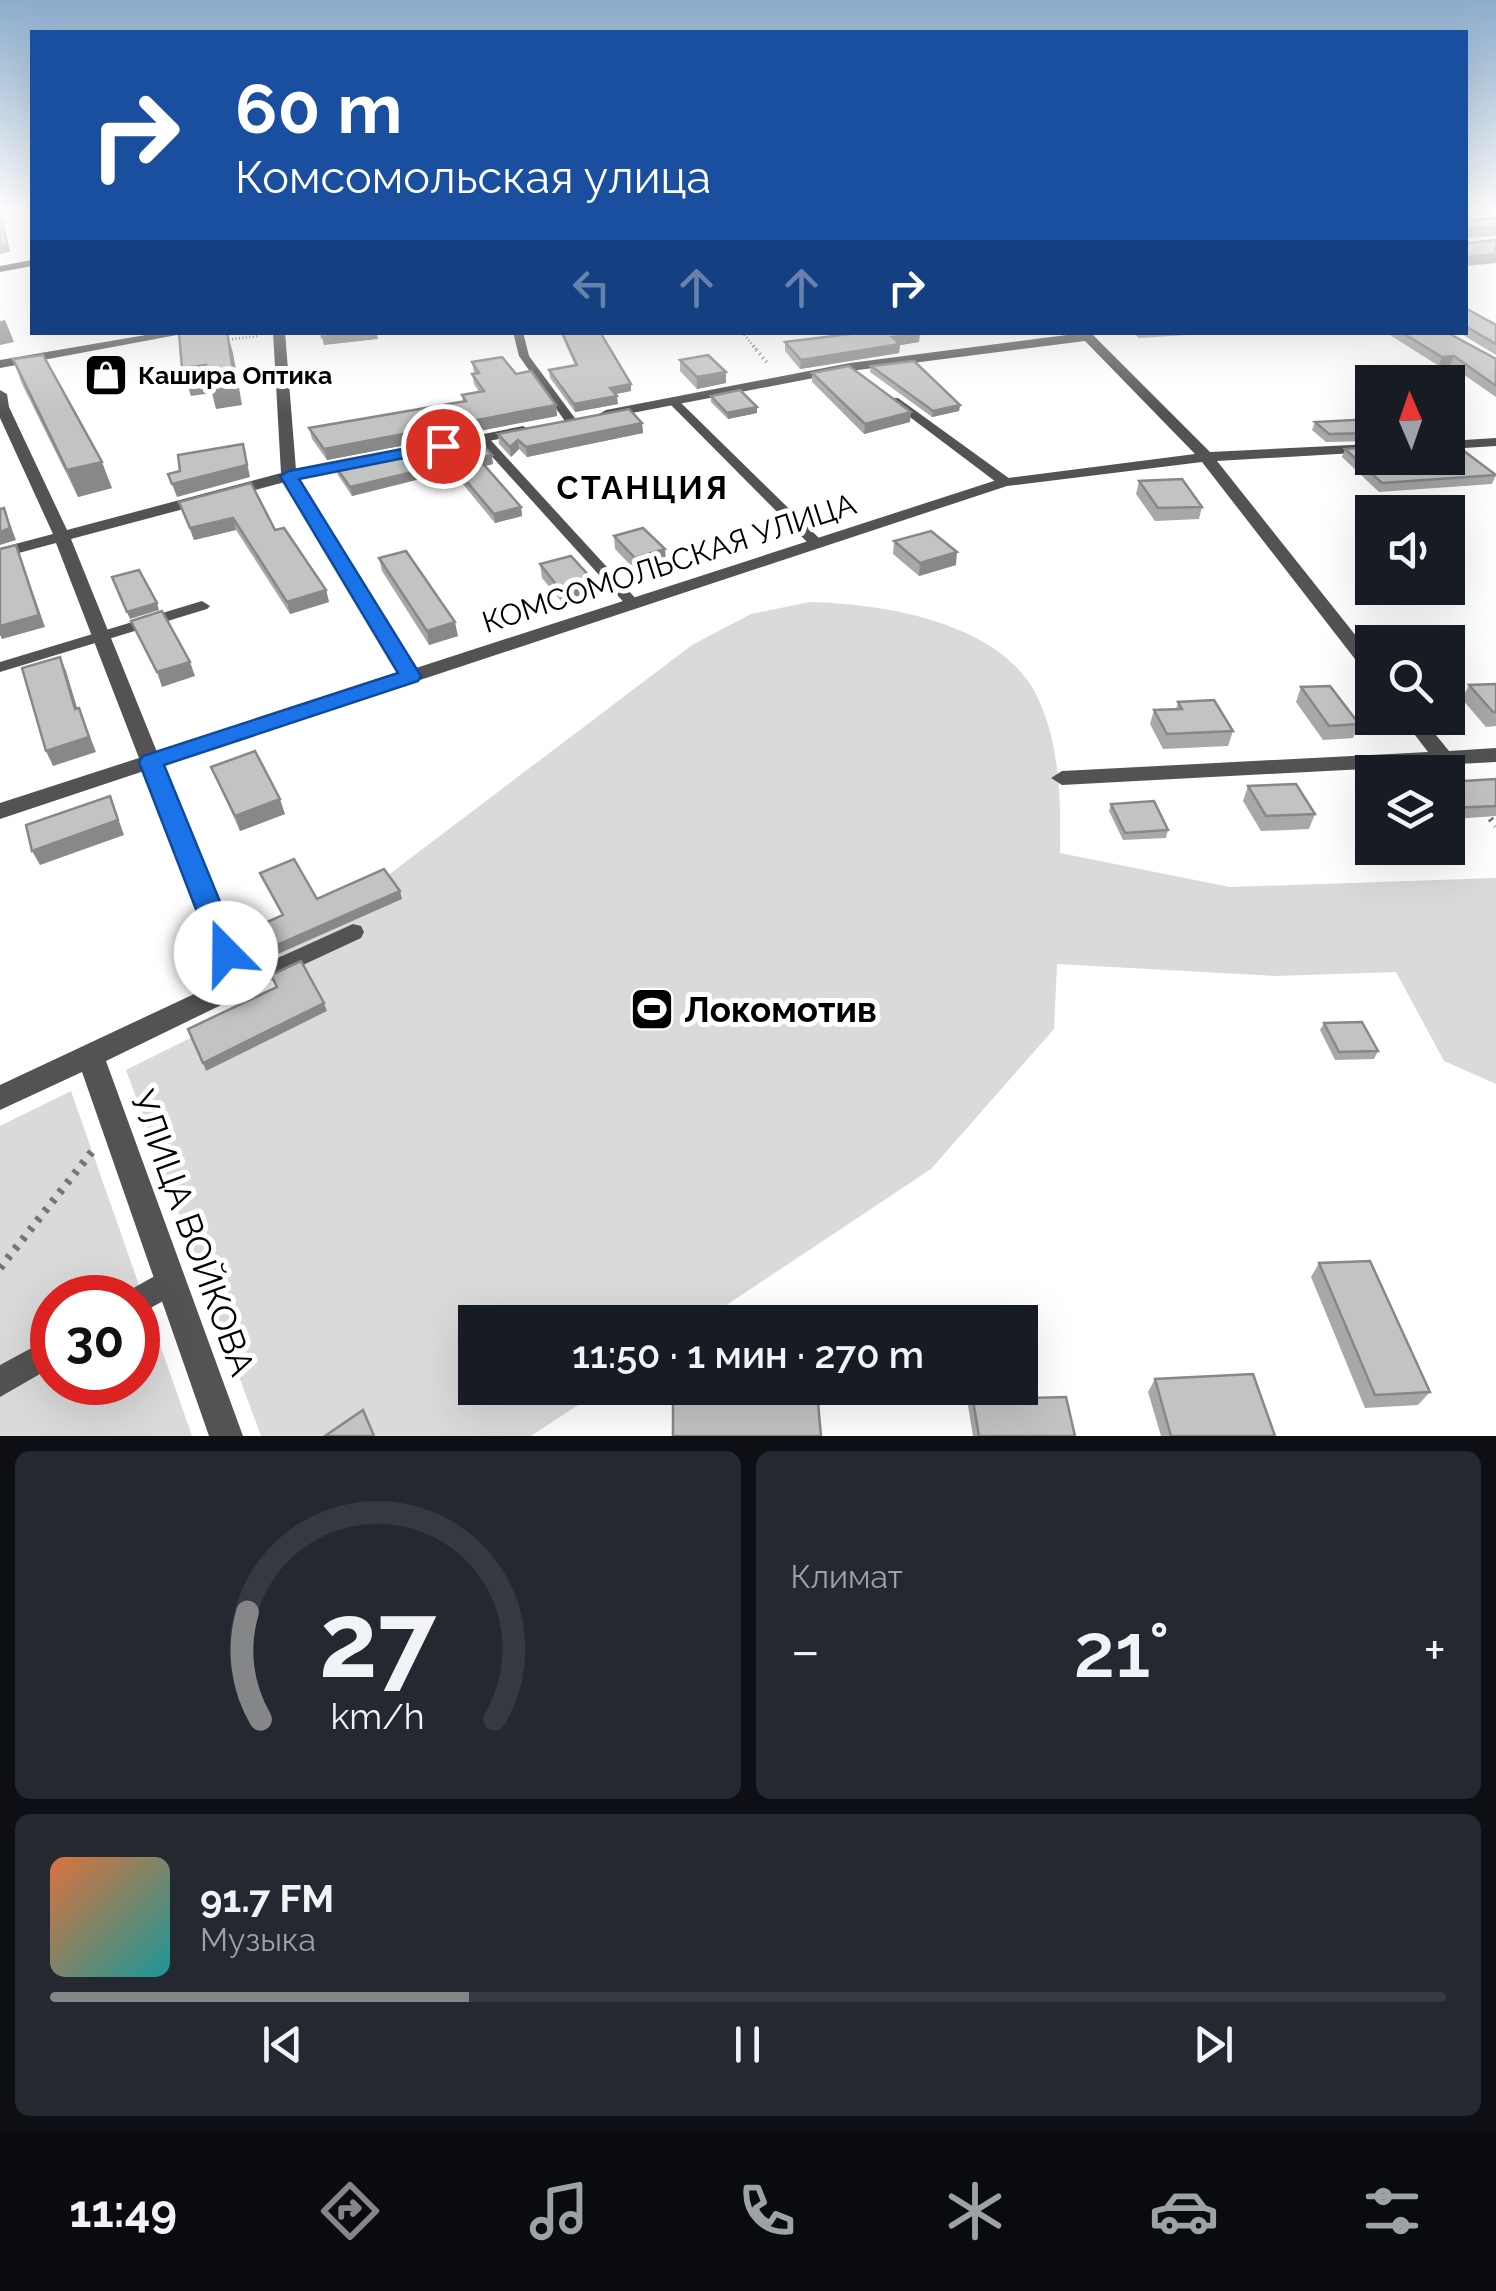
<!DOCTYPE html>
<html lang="ru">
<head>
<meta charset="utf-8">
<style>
  body { margin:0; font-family:Raleway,sans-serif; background:#242831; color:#f1f3f6; height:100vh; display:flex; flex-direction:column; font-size:38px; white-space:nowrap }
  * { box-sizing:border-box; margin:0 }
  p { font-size:32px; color:#9ea1a6 }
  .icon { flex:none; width:55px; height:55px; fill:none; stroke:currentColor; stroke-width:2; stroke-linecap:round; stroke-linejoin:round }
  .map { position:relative; height:1436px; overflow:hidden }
  .side { display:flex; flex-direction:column; gap:15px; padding:15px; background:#0d0f14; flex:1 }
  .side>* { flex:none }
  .top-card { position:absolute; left:30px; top:30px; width:1438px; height:305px; border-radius:0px; box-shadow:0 10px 40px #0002; background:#1a4fa0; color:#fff; overflow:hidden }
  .needle { width:65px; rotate:358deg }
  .buttons { position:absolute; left:1355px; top:365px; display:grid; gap:20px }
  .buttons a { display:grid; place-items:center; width:110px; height:110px; border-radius:0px; background:#171b24; box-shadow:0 10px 40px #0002; font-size:50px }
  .speed { position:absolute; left:30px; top:1275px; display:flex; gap:20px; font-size:50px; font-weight:700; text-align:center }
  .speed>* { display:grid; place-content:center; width:130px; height:130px; border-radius:50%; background:#171b24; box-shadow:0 10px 40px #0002; line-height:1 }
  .speed .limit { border:15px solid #d22; background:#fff; color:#111 }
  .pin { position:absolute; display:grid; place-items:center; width:85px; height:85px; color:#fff; margin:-42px; border:5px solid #fff; border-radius:50%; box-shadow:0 2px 10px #0007 }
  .me { position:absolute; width:110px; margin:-55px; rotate:338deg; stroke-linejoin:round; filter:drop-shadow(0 0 8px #0008) }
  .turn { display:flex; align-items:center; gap:35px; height:210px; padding:0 40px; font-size:45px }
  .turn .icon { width:130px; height:130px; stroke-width:2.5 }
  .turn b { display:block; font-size:70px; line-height:85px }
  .lanes { display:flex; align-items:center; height:95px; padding:0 40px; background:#0003; justify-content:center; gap:50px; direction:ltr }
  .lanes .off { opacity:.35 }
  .big { font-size:75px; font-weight:600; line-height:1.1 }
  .side .widget { flex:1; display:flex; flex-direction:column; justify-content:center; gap:15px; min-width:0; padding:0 35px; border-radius:15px; background:#242831 }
  .side .dial { align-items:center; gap:0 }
  .dial svg { height:260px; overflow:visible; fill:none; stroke:#363941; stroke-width:7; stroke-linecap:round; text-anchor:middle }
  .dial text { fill:#f1f3f6; stroke:none }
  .song { display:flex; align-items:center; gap:30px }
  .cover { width:120px; height:120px; border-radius:15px; background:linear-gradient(135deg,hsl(20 70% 55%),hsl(180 70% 35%)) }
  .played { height:10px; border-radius:5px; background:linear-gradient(90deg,#858687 30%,#363941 30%) }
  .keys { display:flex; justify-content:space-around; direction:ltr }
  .heat { display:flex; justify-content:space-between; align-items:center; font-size:55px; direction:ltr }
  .side .tiles { flex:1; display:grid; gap:15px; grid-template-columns:1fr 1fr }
  .widget:last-child { grid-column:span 2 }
  .trip { position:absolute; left:458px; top:1305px; width:580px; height:100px; border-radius:0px; background:#171b24; box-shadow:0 10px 40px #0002; font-weight:600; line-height:100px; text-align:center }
  .tabs { display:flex; height:160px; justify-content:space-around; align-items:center; background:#090b0e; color:#9ea1a6 }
  .tabs .icon { width:70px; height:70px }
  .tabs .selected { color:#858687 }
  .tabs b { font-size:45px; color:#f1f3f6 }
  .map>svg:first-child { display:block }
  .green { fill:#dadada; fill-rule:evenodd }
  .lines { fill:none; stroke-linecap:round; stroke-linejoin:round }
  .path-far3 { stroke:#757575; stroke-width:2.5; stroke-dasharray:1 2.5; stroke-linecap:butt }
  .path-far2 { stroke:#757575; stroke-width:4; stroke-dasharray:1 4; stroke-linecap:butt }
  .path-far1 { stroke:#757575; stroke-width:6; stroke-dasharray:2.5 6; stroke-linecap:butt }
  .path { stroke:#757575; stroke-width:8; stroke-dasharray:4 8; stroke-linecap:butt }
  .service { fill:#535353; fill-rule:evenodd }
  .minor { fill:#535353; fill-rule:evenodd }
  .secondary { fill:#202020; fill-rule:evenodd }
  .wall { fill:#a8a8a8 }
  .shaded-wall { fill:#888 }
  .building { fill:#c3c3c3; stroke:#888; stroke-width:2.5 }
  .route { fill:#1a73e8; stroke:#114b97; stroke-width:2.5 }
  .labels { text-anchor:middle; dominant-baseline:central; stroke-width:10; stroke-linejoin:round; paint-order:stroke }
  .far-poi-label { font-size:25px; font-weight:bold; fill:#000; stroke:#fff; text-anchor:start }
  .street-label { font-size:30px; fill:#000; stroke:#fff }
  .far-district-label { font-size:32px; font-weight:bold; letter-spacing:2.5px; fill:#000; stroke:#fff }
  .near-poi-label { font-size:35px; font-weight:bold; fill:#000; stroke:#fff; text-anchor:start }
  .near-street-label { font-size:35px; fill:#000; stroke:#fff }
</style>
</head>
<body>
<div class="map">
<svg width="1496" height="1436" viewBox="0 0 1496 1436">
  <rect width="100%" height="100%" fill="#fff"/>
  <g class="green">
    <path d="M 810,602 C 882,604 998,621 1036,694 C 1060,742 1061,800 1060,853 L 1230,887 L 1496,878 L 1496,1084 L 1444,1061 L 1396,972 L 1275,976 L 1057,964 L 1054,1029 L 931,1169 L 701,1322 L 475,1322 L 475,1388 L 604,1388 L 531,1436 L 261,1436 L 126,1070 L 291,988 L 277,958 L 263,964 L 250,938 L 387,876 L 692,645 L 751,614 Z"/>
    <path d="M 71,1091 L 192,1436 L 0,1436 L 0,1126 ZM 52,1298 L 138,1298 L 138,1382 L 52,1382 Z"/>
  </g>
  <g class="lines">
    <g class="path-far3">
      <polyline points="742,332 756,349"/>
      <polyline points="225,340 259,336"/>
    </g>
    <polyline class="path-far2" points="753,346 769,365"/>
    <polyline class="path-far1" points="1485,812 1496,826"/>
    <polyline class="path" points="0,1268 94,1149"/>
    <g class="service">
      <polygon points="513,332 523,332 529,356 577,421 575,424 567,424 519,356"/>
      <polygon points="890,398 898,398 1010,479 1010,485 1000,485 890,402"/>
      <polygon points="669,399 677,399 821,540 821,546 811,546 669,403"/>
      <polygon points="478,435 486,435 638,601 641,604 638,607 628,607 478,441"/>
      <polygon points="202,601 210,606 207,609 0,672 0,662"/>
      <polygon points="353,924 361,926 364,932 361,938 247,991 239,994 231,991 228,985 231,979"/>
      <polygon points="171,1267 181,1271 185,1281 181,1291 138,1315 138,1298 125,1298 128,1291"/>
      <polygon points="52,1337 52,1367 0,1397 0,1365"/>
    </g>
    <g class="minor">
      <polygon points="163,332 193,332 0,368 0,360"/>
      <path d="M 273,332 L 285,332 L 296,470 L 361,458 L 368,462 L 361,466 L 298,479 L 416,668 L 1000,479 L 1195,454 L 1085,341 L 850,371 L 606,418 L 599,414 L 606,410 L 850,363 L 1090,332 L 1210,452 L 1372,444 L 1372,452 L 1217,461 L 1372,656 L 1372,674 L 1365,672 L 1202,462 L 1007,486 L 163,765 L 252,985 L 248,992 L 106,1061 L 243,1436 L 209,1436 L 82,1072 L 0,1110 L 0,1085 L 224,980 L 144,771 L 0,819 L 0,803 L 139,758 L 56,543 L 0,558 L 0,548 L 53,534 L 0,418 L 0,390 L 7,394 L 9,407 L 67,530 L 281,473 ZM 285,482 L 400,673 L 157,752 L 71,539 Z"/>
      <polygon points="523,426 530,430 528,433 444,450 437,446 444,442"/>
      <polygon points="1496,438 1496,446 1448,449 1448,441"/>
      <polygon points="1402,718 1422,718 1449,751 1496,748 1496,762 1062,785 1051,778 1062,771 1428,752"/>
    </g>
    <polygon class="secondary" points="32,260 32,266 0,272 0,266"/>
  </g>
  <g class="wall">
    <polygon points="1496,218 1496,236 1465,238 1465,220"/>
    <polygon points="1465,308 1496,325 1496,355 1458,332 1465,332"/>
    <polygon points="560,332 600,332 631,384 631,391 616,394 618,404 575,412 550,378 549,370 575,365"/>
    <polygon points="840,332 919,332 919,342 900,345 899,353 800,369 785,351 785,342 843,335"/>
    <polygon points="1132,332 1204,332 1203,334 1139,338"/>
    <polygon points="1385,332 1446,332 1496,359 1496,397 1450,365 1439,366"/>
    <polygon points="13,359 112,488 78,497 22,384"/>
    <polygon points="680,360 726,383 697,389 680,371"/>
    <polygon points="472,362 516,374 556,405 557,416 327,460 312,439 309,428 463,402 462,395 479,392 474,384 472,374 474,373"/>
    <polygon points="871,366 960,405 959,411 932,417 870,372"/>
    <polygon points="812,373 910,422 864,434 812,382"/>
    <polygon points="711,396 757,407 757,413 728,419 711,402"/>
    <polygon points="1372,419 1372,441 1326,442 1312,430 1315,422"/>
    <polygon points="642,423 643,433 527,457 519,449 511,457 499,444 498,434"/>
    <polygon points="478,439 493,464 485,466 521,507 522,516 495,523 452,471 352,496 338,475 336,467"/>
    <polygon points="1345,449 1496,475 1492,484 1379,492 1342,457"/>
    <polygon points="1139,481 1202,507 1199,519 1155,521 1136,494"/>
    <polygon points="179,502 275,530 326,590 329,602 290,614 236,530 194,540"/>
    <polygon points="614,536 666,562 636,571 615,549"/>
    <polygon points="894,541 956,565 919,576 893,554"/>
    <polygon points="379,558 458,636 429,645 382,571"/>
    <polygon points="540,564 591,578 592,592 561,601 542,578"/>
    <polygon points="1496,684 1496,726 1486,727 1462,699 1469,685"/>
    <polygon points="1301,687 1359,724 1353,738 1323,740 1296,702"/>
    <polygon points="1178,702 1233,731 1228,746 1163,749 1150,724 1154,710 1176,709"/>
    <polygon points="211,767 285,814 240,831"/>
    <polygon points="1496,779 1496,816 1453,819 1450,824 1448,824 1448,782"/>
    <polygon points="1248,786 1315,814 1309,829 1261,831 1243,801"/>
    <polygon points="1111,804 1168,830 1166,838 1123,840 1109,811"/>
    <polygon points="1324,1023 1378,1051 1374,1059 1335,1060 1320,1030"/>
    <polygon points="1319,1263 1430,1392 1418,1405 1365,1408 1311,1277"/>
    <polygon points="1155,1379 1275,1436 1161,1436 1148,1392"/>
    <polygon points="965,1388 1020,1388 1029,1398 1075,1436 973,1436"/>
  </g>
  <g class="shaded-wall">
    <polygon points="1,211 10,252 0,254 0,245"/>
    <polygon points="1496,254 1496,263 1465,266 1465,257"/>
    <polygon points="5,320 14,342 0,345 0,321"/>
    <polygon points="227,332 233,353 242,405 216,409 212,393 191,396 182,368"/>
    <polygon points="368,332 377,332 378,339 324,345 322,337"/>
    <polygon points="920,334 919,342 900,345 899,353 800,369 801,360 892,337"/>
    <polygon points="1454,356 1450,365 1439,366 1442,357"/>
    <polygon points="726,372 726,383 697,389 697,377"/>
    <polygon points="631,384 631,391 610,395 610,388"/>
    <polygon points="617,396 618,404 575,412 574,404"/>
    <polygon points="556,405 557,416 327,460 324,449"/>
    <polygon points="960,405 959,411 932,417 933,411"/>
    <polygon points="757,407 757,413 728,419 727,413"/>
    <polygon points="911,412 910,422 864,434 865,424"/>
    <polygon points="642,423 643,433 527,457 526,447"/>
    <polygon points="518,440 519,449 511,457 510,447"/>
    <polygon points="243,444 250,477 177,497 172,484"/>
    <polygon points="492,455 493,464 480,467 478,458"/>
    <polygon points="102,462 112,488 78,497 67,470"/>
    <polygon points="451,463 452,471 352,496 350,487"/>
    <polygon points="521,507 522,516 495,523 494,514"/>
    <polygon points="4,508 16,540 0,545 0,532"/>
    <polygon points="233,518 236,530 194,540 190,528"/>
    <polygon points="16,545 45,627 2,639 0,635 0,626"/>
    <polygon points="665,549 666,562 636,571 635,558"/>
    <polygon points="957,552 956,565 919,576 920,563"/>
    <polygon points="591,578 592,592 561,601 559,588"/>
    <polygon points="326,590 329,602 290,614 287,602"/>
    <polygon points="157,603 159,610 130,619 127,612"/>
    <polygon points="455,622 458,636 429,645 427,631"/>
    <polygon points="60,657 66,671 82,724 75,709"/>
    <polygon points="190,662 195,676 162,687 157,672"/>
    <polygon points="79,708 96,752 53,766 46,751"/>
    <polygon points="110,796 124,835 40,865 32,851"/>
    <polygon points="280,799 285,814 240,831 235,816"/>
    <polygon points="400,891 402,899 262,961 259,953"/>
    <polygon points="324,1003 327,1011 206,1071 203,1063"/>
  </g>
  <g class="building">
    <polygon points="0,211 7,244 0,245"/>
    <polygon points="1496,218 1496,228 1468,229 1465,238 1465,220"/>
    <polygon points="1465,239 1469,243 1496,240 1496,254 1465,257"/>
    <polygon points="1465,308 1496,325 1496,344 1465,326"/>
    <polygon points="227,332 234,377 208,381 206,365 182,368 179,333"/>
    <polygon points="322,332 368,332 322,337"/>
    <polygon points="562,332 600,332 631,384 610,388 617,396 574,404 549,370 577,365"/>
    <polygon points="849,332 919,332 920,334 892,337 900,344 801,360 785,342 850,334"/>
    <polygon points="1401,332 1446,332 1496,359 1496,386 1454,356 1442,357"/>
    <polygon points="43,355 102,462 67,470 13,359"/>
    <polygon points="708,355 726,372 697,377 680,360"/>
    <polygon points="502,357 516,374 531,371 556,405 324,449 309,428 466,401 462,395 484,391 472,374 479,373 472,362"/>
    <polygon points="914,361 960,405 933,411 871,366"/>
    <polygon points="849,366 911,412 865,424 812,373"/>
    <polygon points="740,390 757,407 727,413 711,396"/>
    <polygon points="629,409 642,423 526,447 518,440 510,447 498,434"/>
    <polygon points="1372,419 1372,433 1329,434 1315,422"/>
    <polygon points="478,439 492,455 478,458 521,507 494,514 451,463 350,487 336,467"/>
    <polygon points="1448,439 1496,475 1382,483 1345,449 1372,447 1372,458 1448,458"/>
    <polygon points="243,444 247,465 172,484 168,474 180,471 178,455"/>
    <polygon points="1182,479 1202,507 1158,508 1139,481"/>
    <polygon points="251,483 275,530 284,528 326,590 287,602 233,518 190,528 179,502"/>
    <polygon points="4,508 10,528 0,532 0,509"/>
    <polygon points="643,528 665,549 635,558 614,536"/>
    <polygon points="931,531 957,552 920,563 894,541"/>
    <polygon points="16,545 39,615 0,626 0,549"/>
    <polygon points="406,551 455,622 427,631 379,558"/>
    <polygon points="571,556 591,578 559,588 540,564"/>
    <polygon points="139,570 157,603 127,612 112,577"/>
    <polygon points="162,611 190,662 157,672 131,621"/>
    <polygon points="60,657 75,709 79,708 89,737 46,751 22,668"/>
    <polygon points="1496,684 1496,712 1493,712 1469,685"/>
    <polygon points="1330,686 1359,724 1329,726 1301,687"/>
    <polygon points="1214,700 1233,731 1167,734 1154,710 1182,709 1178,702"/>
    <polygon points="255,751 280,799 235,816 211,767"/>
    <polygon points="1496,779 1496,806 1452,808 1456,813 1448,813 1448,782"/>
    <polygon points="1296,784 1315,814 1266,816 1248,786"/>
    <polygon points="110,796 118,820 32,851 26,825"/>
    <polygon points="1154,801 1168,830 1125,833 1111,804"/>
    <polygon points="294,859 317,899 384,869 400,891 259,953 247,931 283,915 260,873"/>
    <polygon points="301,961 324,1003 203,1063 188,1029 277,987 271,975"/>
    <polygon points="1362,1022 1378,1051 1339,1052 1324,1023"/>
    <polygon points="1370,1261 1430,1392 1375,1395 1319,1263"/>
    <polygon points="1020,1352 1029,1398 1066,1397 1075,1436 979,1436 971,1388 1020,1388"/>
    <polygon points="1253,1374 1275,1436 1171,1436 1155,1379"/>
    <polygon points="817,1391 821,1436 673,1436 673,1397"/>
    <polygon points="363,1410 374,1436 325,1436"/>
  </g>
  <linearGradient id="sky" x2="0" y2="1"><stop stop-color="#8baccc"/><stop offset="0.51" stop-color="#fff"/><stop offset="1" stop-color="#fff" stop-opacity="0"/></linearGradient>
  <rect width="1496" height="412" fill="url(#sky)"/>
  <polygon class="route" points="443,441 449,443 449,449 299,479 421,676 418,681 164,765 241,953 237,961 226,964 216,961 139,762 143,756 398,673 280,476 289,471"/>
  <defs>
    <g id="shop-square" transform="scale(2.25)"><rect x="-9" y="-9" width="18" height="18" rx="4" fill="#000" stroke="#fff"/><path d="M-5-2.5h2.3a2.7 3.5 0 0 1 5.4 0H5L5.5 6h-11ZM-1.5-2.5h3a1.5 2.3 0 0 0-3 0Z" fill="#fff"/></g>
    <g id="stadium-square" transform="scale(2.25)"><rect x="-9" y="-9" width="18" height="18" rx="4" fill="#000" stroke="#fff"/><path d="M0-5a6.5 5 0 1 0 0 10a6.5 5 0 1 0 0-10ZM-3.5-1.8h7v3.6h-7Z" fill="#fff"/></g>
  </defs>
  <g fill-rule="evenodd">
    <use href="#shop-square" x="106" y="375"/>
    <use href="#stadium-square" x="652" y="1009"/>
  </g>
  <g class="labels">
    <g class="far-poi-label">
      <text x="138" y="375">Кашира Оптика</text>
    </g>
    <g class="street-label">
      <text transform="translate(669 563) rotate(-18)">КОМСОМОЛЬСКАЯ УЛИЦА</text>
    </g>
    <g class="far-district-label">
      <text x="643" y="487">СТАНЦИЯ</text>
    </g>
    <g class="near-poi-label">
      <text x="684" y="1009">Локомотив</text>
    </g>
    <g class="near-street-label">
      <text transform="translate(193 1233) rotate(70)">УЛИЦА ВОЙКОВА</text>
    </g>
  </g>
</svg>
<div class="buttons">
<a><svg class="needle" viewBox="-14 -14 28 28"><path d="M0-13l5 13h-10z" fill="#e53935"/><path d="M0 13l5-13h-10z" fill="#9ea1a6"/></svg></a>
<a><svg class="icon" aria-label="sound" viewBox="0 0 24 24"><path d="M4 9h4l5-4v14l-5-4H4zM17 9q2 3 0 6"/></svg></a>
<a><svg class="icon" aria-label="search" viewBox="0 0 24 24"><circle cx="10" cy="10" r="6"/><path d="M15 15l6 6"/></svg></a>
<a><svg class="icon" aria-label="layers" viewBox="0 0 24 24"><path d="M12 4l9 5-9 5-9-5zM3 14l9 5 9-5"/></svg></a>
</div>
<div class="speed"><div class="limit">30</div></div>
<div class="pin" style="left:443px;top:446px;background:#d93025"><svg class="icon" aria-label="arrive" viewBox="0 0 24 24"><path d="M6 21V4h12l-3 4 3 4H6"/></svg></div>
<svg class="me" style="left:226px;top:953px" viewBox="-20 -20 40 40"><circle r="19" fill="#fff"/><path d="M0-13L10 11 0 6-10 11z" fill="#1a73e8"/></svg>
<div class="trip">11:50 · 1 мин · 270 m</div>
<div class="top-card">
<div class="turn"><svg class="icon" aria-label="right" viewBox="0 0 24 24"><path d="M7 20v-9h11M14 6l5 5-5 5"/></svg><div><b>60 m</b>Комсомольская улица</div></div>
<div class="lanes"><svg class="icon off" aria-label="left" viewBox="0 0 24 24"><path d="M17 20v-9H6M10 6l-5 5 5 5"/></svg><svg class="icon off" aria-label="ahead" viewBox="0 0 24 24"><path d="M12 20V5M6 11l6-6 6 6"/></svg><svg class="icon off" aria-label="ahead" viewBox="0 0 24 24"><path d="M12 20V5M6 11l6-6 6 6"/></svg><svg class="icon" aria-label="right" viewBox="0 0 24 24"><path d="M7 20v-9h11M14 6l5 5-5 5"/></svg></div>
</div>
</div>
<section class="side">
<div class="tiles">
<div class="widget dial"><svg viewBox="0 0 100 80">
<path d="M14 69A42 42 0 1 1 86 69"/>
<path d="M14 69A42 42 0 0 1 10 36" stroke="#858687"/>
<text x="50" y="56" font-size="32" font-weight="700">27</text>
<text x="50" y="72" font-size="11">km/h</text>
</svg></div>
<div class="widget"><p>Климат</p>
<div class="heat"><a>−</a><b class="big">21°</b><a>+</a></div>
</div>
<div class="widget">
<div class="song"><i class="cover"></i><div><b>91.7 FM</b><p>Музыка</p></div></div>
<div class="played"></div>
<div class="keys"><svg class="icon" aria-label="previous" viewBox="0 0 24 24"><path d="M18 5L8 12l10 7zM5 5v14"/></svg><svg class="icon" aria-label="pause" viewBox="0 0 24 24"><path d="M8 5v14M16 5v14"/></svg><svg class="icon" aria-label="next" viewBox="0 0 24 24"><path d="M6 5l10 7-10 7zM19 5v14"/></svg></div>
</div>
</div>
</section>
<nav class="tabs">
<b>11:49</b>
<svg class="icon selected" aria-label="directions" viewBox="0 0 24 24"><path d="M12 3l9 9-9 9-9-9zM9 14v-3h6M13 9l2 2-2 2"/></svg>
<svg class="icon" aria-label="music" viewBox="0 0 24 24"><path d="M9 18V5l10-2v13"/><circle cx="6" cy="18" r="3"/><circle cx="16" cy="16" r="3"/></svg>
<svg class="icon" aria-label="phone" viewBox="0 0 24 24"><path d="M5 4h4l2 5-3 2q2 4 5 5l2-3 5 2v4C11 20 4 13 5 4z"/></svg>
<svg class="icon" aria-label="climate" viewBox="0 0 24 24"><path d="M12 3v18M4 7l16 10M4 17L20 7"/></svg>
<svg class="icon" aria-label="car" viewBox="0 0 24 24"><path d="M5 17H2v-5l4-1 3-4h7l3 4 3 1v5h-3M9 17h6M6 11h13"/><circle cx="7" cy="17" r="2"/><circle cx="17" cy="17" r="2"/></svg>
<svg class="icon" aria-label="filters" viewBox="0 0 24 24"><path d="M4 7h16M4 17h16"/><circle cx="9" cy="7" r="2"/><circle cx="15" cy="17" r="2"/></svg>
</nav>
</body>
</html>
